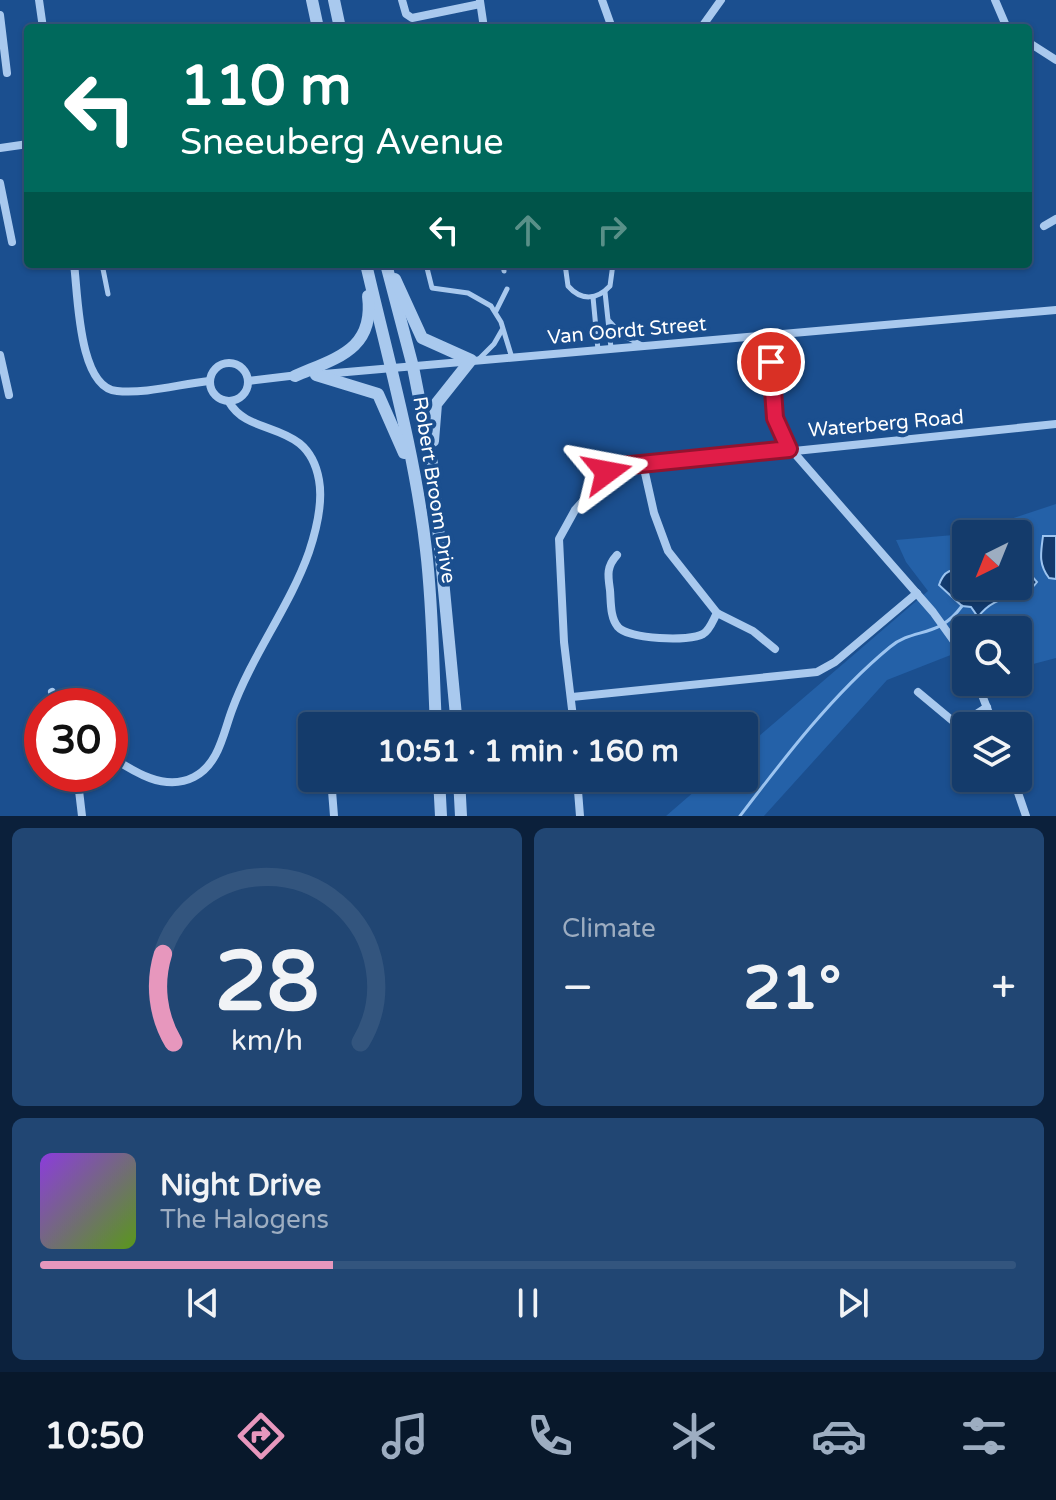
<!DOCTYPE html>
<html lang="en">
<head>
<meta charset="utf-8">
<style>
  body { margin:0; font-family:"Varela Round",sans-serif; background:#214673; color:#f1f3f6; height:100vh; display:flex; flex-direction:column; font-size:30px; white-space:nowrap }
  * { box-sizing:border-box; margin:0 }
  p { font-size:26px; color:#9dadc1 }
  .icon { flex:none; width:44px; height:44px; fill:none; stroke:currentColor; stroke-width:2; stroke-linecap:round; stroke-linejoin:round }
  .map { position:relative; height:816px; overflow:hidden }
  .sheet { display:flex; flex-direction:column; gap:12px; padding:12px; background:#0b203b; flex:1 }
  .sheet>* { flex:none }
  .top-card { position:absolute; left:24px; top:24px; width:1008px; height:244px; border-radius:8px; box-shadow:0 2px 6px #0004,0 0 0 2px #33557e; background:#00695c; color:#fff; overflow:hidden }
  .needle { width:52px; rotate:223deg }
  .controls { position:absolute; left:952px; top:520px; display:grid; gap:16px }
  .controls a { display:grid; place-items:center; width:80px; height:80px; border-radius:8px; background:#143b6b; box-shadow:0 2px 6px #0004,0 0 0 2px #33557e; font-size:40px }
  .speed { position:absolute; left:24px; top:688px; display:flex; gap:16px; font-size:40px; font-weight:700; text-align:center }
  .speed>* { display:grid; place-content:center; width:104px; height:104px; border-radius:50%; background:#143b6b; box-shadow:0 2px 6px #0004,0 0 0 2px #33557e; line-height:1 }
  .speed .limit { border:12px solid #d22; background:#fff; color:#111 }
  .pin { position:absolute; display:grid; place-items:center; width:68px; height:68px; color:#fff; margin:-34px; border:4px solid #fff; border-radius:50%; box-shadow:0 2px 8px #0007 }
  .me { position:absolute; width:88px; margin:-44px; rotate:77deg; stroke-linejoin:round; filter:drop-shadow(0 0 6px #0008) }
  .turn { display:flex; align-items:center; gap:28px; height:168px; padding:0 24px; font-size:36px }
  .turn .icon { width:104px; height:104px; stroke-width:2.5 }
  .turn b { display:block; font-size:56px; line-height:68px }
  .lanes { display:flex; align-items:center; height:76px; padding:0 24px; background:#0003; justify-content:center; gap:40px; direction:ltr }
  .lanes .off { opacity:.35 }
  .big { font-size:60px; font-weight:700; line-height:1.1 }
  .sheet .card { flex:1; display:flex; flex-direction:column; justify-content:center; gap:12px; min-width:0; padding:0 28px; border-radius:12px; background:#214673 }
  .sheet .dial { align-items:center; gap:0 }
  .dial svg { height:208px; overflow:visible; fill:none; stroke:#33557e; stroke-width:7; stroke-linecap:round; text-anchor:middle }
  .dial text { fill:#f1f3f6; stroke:none }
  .song { display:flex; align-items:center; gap:24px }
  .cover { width:96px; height:96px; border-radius:12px; background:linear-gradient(135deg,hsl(270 70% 55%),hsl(90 70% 35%)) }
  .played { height:8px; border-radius:4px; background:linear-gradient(90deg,#e797bd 30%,#33557e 30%) }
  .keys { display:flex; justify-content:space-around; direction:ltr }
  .heat { display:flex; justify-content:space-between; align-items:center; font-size:44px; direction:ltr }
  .sheet .tiles { flex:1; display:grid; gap:12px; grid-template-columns:1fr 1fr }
  .card:last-child { grid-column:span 2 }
  .trip { position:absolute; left:298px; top:712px; width:460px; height:80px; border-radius:8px; background:#143b6b; box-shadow:0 2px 6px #0004,0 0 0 2px #33557e; font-weight:700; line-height:80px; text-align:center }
  .dock { display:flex; height:128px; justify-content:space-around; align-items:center; background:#08182b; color:#9dadc1 }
  .dock .icon { width:56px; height:56px }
  .dock .selected { color:#e797bd }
  .dock b { font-size:36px; color:#f1f3f6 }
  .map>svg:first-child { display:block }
  .green { fill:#2461a8; fill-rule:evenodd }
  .water { fill:#123a6d; stroke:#9cc4f0; stroke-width:2 }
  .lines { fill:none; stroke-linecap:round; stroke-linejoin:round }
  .stream { stroke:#9cc4f0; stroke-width:3 }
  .service { stroke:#a9c9ee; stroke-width:5 }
  .minor { stroke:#a9c9ee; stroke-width:8 }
  .tertiary { stroke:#a9c9ee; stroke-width:12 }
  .route-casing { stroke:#92132f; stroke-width:20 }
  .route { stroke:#e11d48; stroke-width:14 }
  .labels { text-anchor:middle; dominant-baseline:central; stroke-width:8; stroke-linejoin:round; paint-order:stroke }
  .street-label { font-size:20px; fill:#fff; stroke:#1b4f8f }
</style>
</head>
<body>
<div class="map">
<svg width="1056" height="816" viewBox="0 0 1056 816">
  <rect width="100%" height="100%" fill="#1b4f8f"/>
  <path class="green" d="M 1056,504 L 1056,658 L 1018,668 L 1018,630 L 966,630 L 966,649 L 887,680 L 764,816 L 666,816 L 710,778 L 744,778 L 744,749 L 928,591 L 906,562 L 896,540 L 965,534 ZM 966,534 L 1018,534 L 1018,586 L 966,586 Z"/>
  <g class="water">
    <path d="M 1022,536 L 1026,542 L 1024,567 L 1037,582 C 1022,603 998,590 978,617 L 971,607 L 962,606 L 939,585 C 944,570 951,569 966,570 L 966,586 L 1018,586 L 1018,537 Z"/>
    <path d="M 1043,536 L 1056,536 L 1056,579 L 1049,578 C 1038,564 1041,552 1043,536 Z"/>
  </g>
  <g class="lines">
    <path class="stream" d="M 740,816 C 785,757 833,694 890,647 C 914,627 938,639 962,606"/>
    <g class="service">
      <polyline points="102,264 108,294"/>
      <polyline points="426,264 432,288 468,293 491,306 501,322 512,358"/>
      <polyline points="503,264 504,271"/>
      <path d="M 565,264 L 568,286 C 581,301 597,300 610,286 L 613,264"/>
      <polyline points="605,292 611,348"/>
      <polyline points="593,297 598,350"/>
      <polyline points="496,311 507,289"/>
      <polyline points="609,321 622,335 642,345"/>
      <polyline points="479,359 494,344 502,330"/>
    </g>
    <g class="minor">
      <polyline points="39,0 43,28"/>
      <polyline points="402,0 406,14 412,18 480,4"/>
      <polyline points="602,0 612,28"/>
      <polyline points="995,0 1007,28"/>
      <polyline points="480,1 484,28"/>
      <polyline points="0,15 7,73"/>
      <polyline points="701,28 721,0"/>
      <polyline points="1028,42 1056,60"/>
      <polyline points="0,148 28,144"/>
      <polyline points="0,183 12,242"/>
      <polyline points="1044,226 1056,219"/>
      <path d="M 74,264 C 78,293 78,388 117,391 C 146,394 180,384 209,381"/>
      <polyline points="769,334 775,418 782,439 933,612 966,658"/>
      <polyline points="0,355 9,395"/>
      <circle cx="229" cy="382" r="19"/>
      <polyline points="324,374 1056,310"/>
      <polyline points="248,381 298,375"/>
      <polyline points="643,464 654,513 668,551 717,613 753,631 775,649"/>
      <path d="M 617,555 C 606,567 608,576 610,590 C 611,602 610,618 618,627 C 628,639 690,642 703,634 C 710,630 713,620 717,613"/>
      <polyline points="977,682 994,726"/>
      <polyline points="52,692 60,706"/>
      <polyline points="918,692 966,732"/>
      <polyline points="572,697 817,672 835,662 917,593"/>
      <polyline points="959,725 987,707"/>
      <polyline points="574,726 564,642 559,539 575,510 611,470 1056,424"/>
      <path d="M 110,756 C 134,772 165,792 194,777 C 219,764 223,734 232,710 C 252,655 290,606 309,552 C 316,531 323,502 319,480 C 308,418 250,439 229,402"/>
      <polyline points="80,774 78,782 82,816"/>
      <polyline points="331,778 334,816"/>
      <polyline points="577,778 580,816"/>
      <polyline points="1013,778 1026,816"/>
    </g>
    <g class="tertiary">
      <polyline points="312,0 318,28"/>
      <polyline points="334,0 340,28"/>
      <path d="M 366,264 C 388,359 415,453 426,550 C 433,608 433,667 436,726"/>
      <polyline points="386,264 413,367 432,464 457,726"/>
      <polyline points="395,279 422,338 471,360 436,404 433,441"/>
      <polyline points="316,375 378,394 404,453"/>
      <path d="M 295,376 C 336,358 375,350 368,296"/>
      <polyline points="439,778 441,816"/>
      <polyline points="459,778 461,816"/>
    </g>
  </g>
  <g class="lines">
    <g class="route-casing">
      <polyline id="route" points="607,472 621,466 789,449 775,418 771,362"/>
    </g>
    <use href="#route" class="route"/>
  </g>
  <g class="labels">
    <g class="street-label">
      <text transform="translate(627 331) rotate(-5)">Van Oordt Street</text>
      <text transform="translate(886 424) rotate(-5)">Waterberg Road</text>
      <text transform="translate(434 490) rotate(81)">Robert Broom Drive</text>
    </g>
  </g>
</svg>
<div class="controls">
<a><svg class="needle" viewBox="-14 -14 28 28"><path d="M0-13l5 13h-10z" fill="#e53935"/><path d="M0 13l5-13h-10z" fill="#9dadc1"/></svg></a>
<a><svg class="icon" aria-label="search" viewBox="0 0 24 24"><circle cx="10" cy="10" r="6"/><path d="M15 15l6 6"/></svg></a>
<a><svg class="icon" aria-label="layers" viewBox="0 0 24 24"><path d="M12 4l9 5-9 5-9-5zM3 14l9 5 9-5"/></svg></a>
</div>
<div class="speed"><div class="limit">30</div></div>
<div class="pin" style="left:771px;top:362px;background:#d93025"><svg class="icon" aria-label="arrive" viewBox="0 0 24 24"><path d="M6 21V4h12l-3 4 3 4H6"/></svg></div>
<svg class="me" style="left:607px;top:472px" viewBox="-20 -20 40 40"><path d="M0-17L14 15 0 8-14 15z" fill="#e11d48" stroke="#fff" stroke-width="4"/></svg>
<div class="trip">10:51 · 1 min · 160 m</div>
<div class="top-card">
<div class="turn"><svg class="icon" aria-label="left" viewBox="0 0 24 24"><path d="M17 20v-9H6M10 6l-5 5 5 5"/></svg><div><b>110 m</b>Sneeuberg Avenue</div></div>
<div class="lanes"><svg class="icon" aria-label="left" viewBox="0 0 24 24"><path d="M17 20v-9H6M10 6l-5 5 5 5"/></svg><svg class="icon off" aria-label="ahead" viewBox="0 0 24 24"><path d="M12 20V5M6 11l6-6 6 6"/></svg><svg class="icon off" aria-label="right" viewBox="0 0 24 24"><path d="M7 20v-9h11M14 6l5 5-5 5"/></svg></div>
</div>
</div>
<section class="sheet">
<div class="tiles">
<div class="card dial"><svg viewBox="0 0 100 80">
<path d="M14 69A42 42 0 1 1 86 69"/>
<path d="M14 69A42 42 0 0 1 10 35" stroke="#e797bd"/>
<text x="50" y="56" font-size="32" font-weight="700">28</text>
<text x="50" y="72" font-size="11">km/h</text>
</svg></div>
<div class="card"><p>Climate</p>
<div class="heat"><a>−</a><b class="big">21°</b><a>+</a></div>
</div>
<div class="card">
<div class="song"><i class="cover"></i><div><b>Night Drive</b><p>The Halogens</p></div></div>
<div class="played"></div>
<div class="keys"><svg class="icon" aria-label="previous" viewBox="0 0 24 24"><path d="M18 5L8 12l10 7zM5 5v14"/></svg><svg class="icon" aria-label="pause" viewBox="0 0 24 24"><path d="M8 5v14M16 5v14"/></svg><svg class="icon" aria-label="next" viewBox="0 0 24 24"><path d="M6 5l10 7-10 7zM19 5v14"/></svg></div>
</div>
</div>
</section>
<nav class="dock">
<b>10:50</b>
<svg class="icon selected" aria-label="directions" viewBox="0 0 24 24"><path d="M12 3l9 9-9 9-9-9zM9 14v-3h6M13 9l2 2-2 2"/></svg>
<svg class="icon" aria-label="music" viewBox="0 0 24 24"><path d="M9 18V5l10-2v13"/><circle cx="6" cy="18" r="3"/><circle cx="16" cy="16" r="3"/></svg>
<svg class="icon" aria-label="phone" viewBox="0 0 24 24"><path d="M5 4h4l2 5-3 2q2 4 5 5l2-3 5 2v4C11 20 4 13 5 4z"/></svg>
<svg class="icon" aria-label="climate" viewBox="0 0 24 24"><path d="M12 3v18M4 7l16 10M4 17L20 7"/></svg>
<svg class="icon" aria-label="car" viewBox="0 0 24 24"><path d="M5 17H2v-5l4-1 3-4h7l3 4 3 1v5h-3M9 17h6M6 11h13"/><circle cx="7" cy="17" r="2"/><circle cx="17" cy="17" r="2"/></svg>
<svg class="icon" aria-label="filters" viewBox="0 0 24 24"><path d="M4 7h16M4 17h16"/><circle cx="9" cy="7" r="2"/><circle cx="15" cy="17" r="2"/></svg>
</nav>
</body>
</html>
